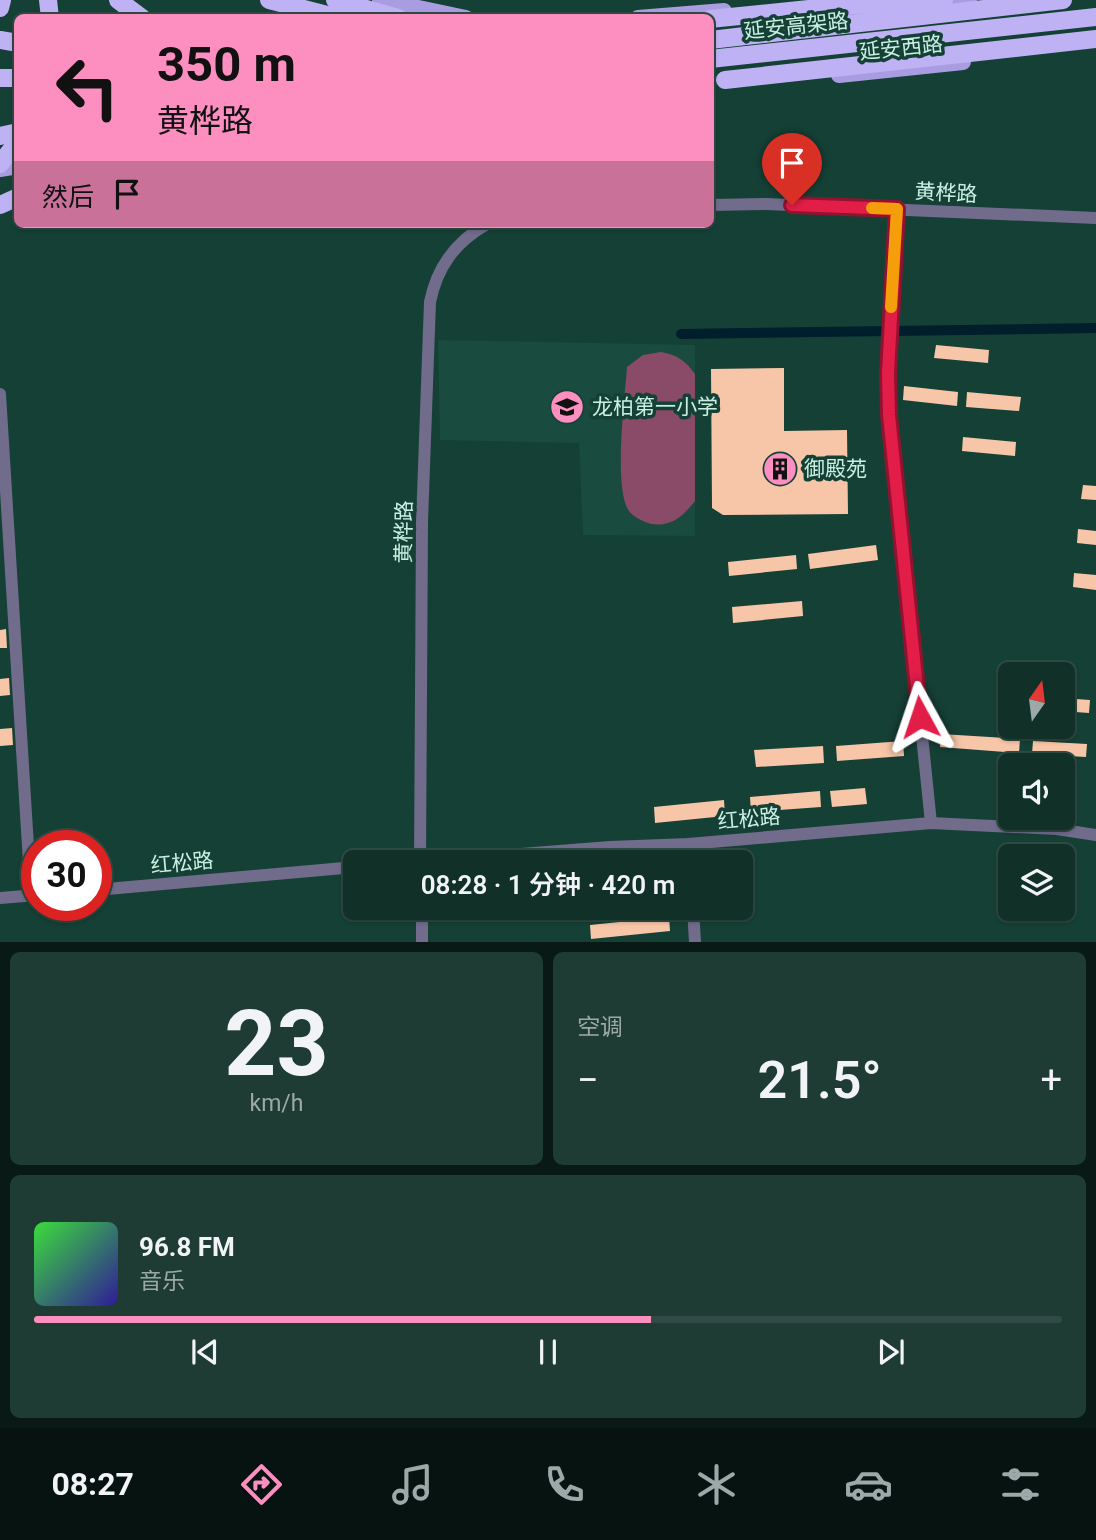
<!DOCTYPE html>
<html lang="zh">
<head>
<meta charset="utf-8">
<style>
  body { margin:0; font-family:Roboto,"Noto Sans SC",sans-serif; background:#1e3c34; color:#f1f3f6; height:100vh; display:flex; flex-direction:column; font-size:26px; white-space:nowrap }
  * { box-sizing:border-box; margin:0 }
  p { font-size:23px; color:#9ca9a8 }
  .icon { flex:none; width:38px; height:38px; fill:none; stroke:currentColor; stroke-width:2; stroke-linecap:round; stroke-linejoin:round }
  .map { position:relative; height:942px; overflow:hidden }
  .details { display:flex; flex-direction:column; gap:10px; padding:10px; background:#091a16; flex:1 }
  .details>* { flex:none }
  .hud { position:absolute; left:14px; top:14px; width:700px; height:214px; border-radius:10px; box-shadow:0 2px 5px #0004,0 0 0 2px #304b45; background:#fd8ec0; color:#111; overflow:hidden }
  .needle { width:46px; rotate:14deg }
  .fabs { position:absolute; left:998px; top:662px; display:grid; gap:14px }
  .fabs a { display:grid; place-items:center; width:77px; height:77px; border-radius:10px; background:#103028; box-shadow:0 2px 5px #0004,0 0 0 2px #304b45; font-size:35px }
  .speed { position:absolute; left:21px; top:830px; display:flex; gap:14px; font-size:35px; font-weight:700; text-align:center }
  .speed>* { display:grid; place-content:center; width:91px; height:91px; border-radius:50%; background:#103028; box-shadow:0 2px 5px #0004,0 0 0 2px #304b45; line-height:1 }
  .speed .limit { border:10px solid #d22; background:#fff; color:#111 }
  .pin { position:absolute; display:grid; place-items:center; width:60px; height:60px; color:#fff; margin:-72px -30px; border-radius:50% 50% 50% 0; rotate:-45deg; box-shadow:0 0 7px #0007 }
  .pin .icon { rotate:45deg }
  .me { position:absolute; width:77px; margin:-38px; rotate:355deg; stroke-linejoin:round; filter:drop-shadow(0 0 5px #0008) }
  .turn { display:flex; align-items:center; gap:24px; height:147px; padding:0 28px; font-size:32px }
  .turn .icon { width:91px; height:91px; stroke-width:2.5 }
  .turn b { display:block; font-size:49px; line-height:60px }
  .then { display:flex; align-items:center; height:66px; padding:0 28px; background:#0003; gap:14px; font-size:26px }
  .big { font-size:52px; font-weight:600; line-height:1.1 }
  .details .card { flex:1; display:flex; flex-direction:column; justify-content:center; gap:10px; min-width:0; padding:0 24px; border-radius:10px; background:#1e3c34 }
  .details .dial { align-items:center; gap:0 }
  .dial b { font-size:91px; line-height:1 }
  .song { display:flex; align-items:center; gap:21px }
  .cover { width:84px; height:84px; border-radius:10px; background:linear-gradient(135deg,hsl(120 70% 55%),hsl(250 70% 35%)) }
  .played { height:7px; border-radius:4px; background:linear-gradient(90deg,#fd8ec0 60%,#304b45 60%) }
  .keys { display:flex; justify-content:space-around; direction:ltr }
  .heat { display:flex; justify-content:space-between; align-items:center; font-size:38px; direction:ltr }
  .details .tiles { flex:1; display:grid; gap:10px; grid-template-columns:1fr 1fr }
  .card:last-child { grid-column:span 2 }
  .trip { position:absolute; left:343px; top:850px; width:410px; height:70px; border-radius:10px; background:#103028; box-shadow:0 2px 5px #0004,0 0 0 2px #304b45; font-weight:600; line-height:70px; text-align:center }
  .menu { display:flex; height:112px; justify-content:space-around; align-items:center; background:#061310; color:#9ca9a8 }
  .menu .icon { width:49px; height:49px }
  .menu .on { color:#fd8ec0 }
  .menu b { font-size:32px; color:#f1f3f6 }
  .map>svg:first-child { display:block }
  .built { fill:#194b3e }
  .green { fill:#894b67 }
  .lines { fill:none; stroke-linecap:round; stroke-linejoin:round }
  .canal { stroke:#001e2c; stroke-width:10 }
  .building { fill:#f7c6a8 }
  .minor { stroke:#716b8c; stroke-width:12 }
  .major { stroke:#a99ce0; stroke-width:16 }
  .highway { stroke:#beb2f4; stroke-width:18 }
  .highway-bridge { stroke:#beb2f4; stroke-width:18 }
  .route-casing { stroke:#92132f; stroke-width:18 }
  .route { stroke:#e11d48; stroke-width:12 }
  .slow { stroke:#f59e0b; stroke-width:12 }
  .labels { text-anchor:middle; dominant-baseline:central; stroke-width:7; stroke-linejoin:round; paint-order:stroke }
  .street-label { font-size:21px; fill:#c9efe2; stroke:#154035 }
  .poi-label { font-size:21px; fill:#c9efe2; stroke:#154035; text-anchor:start }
</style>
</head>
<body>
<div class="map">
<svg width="1096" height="942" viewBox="0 0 1096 942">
  <rect width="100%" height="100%" fill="#154035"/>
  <polygon class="built" points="438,340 695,345 695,536 583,535 579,443 440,440"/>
  <path class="green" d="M 661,352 C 677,355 685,360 695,374 L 695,501 C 683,516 672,527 651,524 C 644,522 633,517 629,511 C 613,489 625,397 627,367 L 643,355 Z"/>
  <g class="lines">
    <polyline class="canal" points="681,334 1096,328"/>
  </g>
  <g class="building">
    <polygon points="936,345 989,350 988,363 934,358"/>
    <polygon points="784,368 784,431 847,430 848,514 723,515 712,508 711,369"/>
    <polygon points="904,386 958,392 957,406 903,400"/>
    <polygon points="967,392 1021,397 1019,411 966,407"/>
    <polygon points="963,437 1016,442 1015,456 962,451"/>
    <polygon points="1083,485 1096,486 1096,500 1081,499"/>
    <polygon points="1078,529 1096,531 1096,545 1077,543"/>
    <polygon points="876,545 878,560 810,569 808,554"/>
    <polygon points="796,555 797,569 729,576 728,562"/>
    <polygon points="1074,573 1096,575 1096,590 1073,587"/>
    <polygon points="802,601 803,616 733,623 732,607"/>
    <polygon points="6,629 7,648 0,648 0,630"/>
    <polygon points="9,678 10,695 0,696 0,679"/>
    <polygon points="1062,698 1090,700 1089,713 1062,711"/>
    <polygon points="12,728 13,745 0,746 0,729"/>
    <polygon points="941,734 1020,739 1019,753 940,747"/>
    <polygon points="903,741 904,756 837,761 836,746"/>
    <polygon points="1033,741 1087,744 1086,757 1032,754"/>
    <polygon points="823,746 824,763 756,767 754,750"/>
    <polygon points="865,788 867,804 832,807 830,791"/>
    <polygon points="820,791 821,807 751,812 750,797"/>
    <polygon points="724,800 725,816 655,823 654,807"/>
    <polygon points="669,917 670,931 591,939 590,925"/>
  </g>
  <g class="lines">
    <g class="minor">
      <polyline points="710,205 766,204 1096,218"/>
      <polyline points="897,209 888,373 889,415 931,823"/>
      <polyline points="0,394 31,895"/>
      <polyline points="688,844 690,863"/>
      <polyline points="404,863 610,847 688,844 931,823 1057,829 1096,835"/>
      <path d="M 420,863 L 422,522 L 430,302 C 437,267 455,242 487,224"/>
      <polyline points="96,890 355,867"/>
      <polyline points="0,898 37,895"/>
      <polyline points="422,908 422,942"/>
      <polyline points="693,908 695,942"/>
    </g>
    <g class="major">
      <polyline points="380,0 466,18"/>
      <polyline points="934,4 969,0"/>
      <polyline points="638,18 724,11"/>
      <polyline points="784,20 866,12"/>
      <polyline points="839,75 963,62"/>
      <polyline points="0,169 18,166"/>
    </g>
    <g class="highway">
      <polyline points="48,0 50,18"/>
      <polyline points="118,0 142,18"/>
      <polyline points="269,0 339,18"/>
      <polyline points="335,0 398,18"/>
      <polyline points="0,8 2,0"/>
      <polyline points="710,19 838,6 944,0"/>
      <polyline points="0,40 18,43"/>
      <polyline points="710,40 1063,0"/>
      <polyline points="710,59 1096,17"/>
      <polyline points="0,78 18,78"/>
      <polyline points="725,80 1096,39"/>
      <polyline points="0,136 18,132"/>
      <polyline points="0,205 18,197"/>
    </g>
    <polyline class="highway-bridge" points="0,164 18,141"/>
  </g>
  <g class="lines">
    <g class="route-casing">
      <polyline id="route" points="792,205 897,209 888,373 889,415 920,717"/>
    </g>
    <use href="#route" class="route"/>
    <polyline class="slow" points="872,208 897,209 891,307"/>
  </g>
  <defs>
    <g id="school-disc" transform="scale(1.75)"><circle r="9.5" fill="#fd8ec0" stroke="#154035"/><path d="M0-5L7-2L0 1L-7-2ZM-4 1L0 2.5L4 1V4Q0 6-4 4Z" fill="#111"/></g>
    <g id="building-disc" transform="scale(1.75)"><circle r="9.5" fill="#fd8ec0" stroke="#154035"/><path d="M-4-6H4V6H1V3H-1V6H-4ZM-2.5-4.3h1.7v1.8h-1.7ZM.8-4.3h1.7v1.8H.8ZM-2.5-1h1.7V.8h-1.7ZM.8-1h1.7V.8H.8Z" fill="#111"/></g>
  </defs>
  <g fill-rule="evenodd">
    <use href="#school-disc" x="567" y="407"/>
    <use href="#building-disc" x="780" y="469"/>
  </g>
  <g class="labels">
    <g class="street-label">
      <text transform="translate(796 26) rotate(-6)">延安高架路</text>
      <text transform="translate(901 48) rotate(-6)">延安西路</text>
      <text transform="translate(946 193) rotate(3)">黄桦路</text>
      <text transform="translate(404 532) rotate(-89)">黄桦路</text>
      <text transform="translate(749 819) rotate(-5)">红松路</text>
      <text transform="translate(182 863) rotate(-5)">红松路</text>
    </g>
    <g class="poi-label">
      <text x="592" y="407">龙柏第一小学</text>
      <text x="804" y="469">御殿苑</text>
    </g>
  </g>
</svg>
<div class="fabs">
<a><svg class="needle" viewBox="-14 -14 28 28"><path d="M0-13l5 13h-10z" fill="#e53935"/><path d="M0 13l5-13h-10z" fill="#9ca9a8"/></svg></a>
<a><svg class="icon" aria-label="sound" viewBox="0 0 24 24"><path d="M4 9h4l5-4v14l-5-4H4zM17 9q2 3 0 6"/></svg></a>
<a><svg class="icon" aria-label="layers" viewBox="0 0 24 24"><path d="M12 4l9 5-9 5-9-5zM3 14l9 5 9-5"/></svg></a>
</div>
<div class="speed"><div class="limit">30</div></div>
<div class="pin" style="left:792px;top:205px;background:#d93025"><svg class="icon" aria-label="arrive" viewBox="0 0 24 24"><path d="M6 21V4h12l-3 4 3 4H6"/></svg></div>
<svg class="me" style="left:920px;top:717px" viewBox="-20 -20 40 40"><path d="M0-17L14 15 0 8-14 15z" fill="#e11d48" stroke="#fff" stroke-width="4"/></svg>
<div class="trip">08:28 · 1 分钟 · 420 m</div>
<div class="hud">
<div class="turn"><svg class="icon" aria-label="left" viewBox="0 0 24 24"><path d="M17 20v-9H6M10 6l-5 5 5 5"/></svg><div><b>350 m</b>黄桦路</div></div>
<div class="then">然后<svg class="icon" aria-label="arrive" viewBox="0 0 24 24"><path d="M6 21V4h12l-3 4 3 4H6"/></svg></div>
</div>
</div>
<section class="details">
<div class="tiles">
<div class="card dial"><b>23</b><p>km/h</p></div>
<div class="card"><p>空调</p>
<div class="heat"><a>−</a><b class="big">21.5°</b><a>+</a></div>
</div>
<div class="card">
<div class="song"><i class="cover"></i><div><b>96.8 FM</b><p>音乐</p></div></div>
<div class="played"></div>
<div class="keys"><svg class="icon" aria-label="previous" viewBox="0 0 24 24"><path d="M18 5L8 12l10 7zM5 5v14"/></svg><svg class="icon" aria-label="pause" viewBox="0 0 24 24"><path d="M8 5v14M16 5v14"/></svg><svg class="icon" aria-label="next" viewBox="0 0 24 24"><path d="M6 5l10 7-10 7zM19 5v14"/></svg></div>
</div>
</div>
</section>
<nav class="menu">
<b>08:27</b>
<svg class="icon on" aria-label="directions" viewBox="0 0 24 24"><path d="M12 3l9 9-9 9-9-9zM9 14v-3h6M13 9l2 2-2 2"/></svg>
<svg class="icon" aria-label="music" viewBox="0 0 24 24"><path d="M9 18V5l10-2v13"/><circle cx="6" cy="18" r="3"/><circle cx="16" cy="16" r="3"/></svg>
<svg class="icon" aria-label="phone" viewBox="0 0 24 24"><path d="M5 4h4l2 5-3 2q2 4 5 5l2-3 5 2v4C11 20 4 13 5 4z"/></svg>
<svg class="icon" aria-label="climate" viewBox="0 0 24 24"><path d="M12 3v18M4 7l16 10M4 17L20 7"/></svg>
<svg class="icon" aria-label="car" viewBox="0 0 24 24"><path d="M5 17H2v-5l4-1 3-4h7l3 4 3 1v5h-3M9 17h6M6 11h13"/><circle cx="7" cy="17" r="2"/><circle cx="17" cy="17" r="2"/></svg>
<svg class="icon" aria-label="filters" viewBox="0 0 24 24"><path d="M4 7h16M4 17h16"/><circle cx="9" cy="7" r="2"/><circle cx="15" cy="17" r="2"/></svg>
</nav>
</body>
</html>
